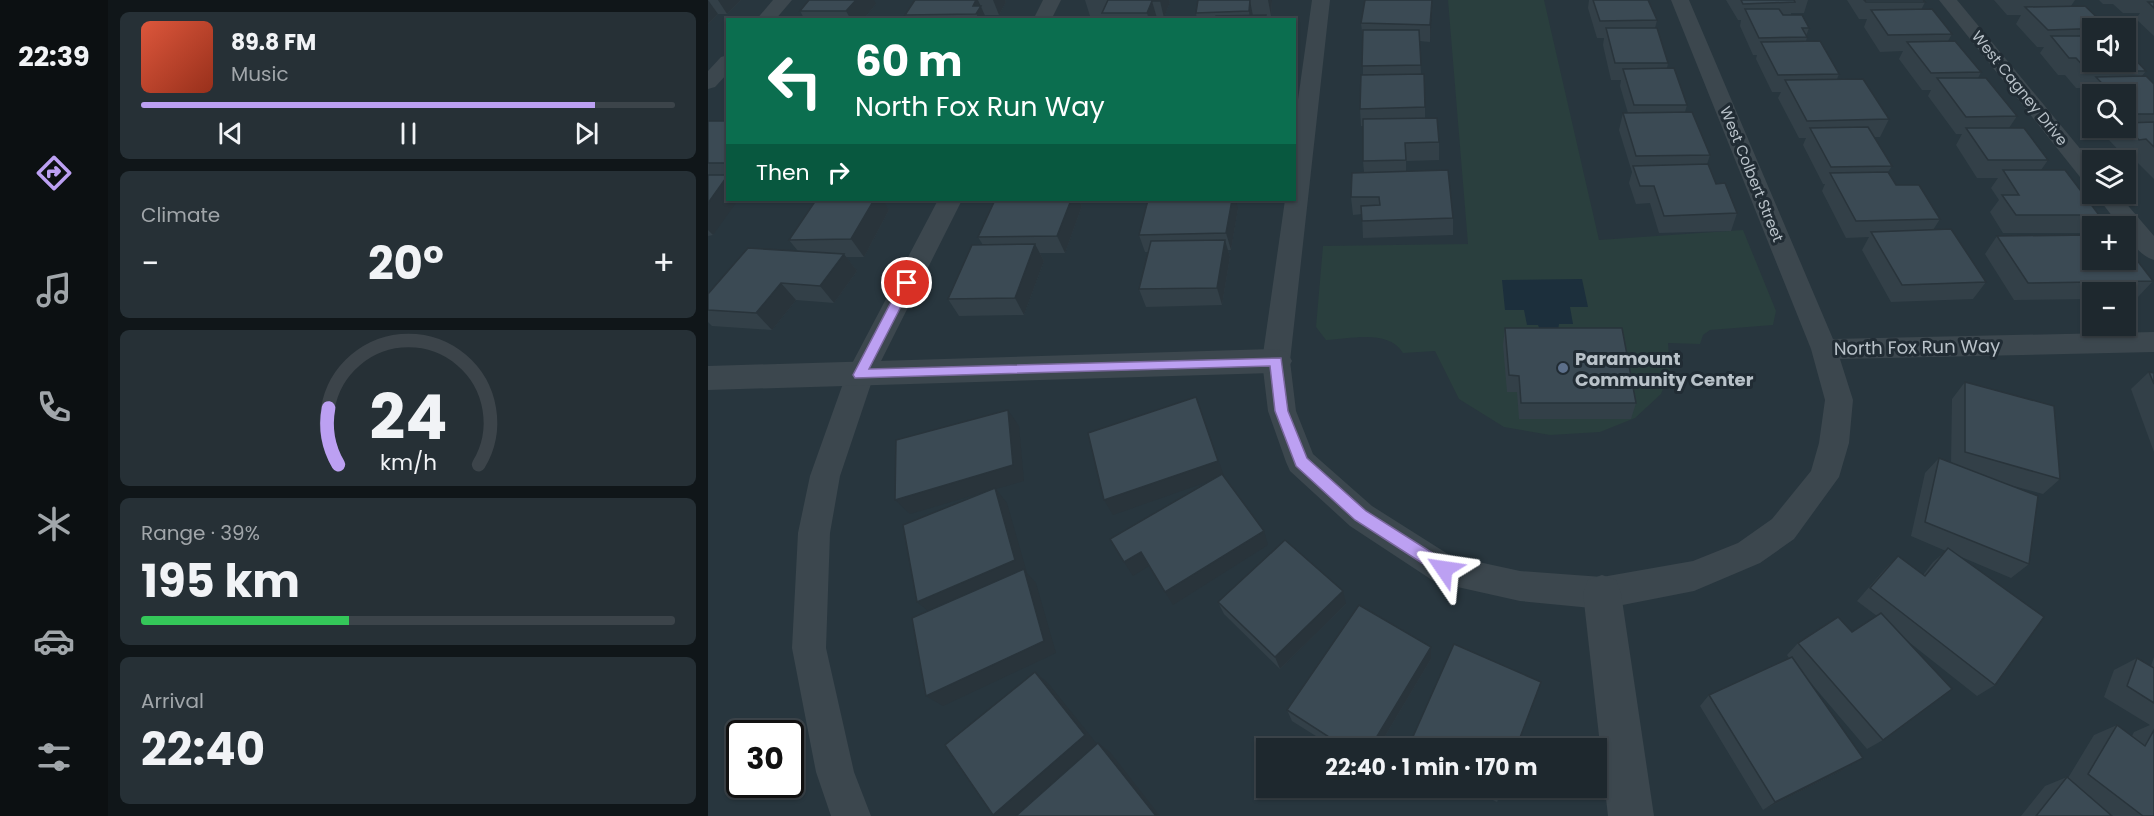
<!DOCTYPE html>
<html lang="en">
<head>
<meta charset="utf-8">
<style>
  body { margin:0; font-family:Poppins,sans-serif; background:#263036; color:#f1f3f6; height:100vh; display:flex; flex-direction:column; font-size:22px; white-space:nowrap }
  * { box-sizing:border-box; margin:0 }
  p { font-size:20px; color:#a1a6aa }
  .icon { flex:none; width:33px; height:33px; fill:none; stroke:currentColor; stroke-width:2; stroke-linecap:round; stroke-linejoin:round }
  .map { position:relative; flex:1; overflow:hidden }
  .panel { display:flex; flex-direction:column; gap:12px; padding:12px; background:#101619; width:600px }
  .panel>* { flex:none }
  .guide { position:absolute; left:18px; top:18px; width:570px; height:183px; border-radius:0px; box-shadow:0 2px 4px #0004,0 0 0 2px #3c444a; background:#0b6e4f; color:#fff; overflow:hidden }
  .tools { position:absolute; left:1374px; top:18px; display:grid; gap:12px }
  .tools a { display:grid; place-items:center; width:54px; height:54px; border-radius:0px; background:#1e282e; box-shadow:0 2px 4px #0004,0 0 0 2px #3c444a; font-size:30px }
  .speed { position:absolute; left:18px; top:720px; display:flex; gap:12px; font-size:30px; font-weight:700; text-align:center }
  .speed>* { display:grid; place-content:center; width:78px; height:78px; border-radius:50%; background:#1e282e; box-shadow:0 2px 4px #0004,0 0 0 2px #3c444a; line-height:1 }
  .speed .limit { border:3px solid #111; border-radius:9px; background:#fff; color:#111 }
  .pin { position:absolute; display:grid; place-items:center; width:51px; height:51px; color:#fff; margin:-26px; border:3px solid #fff; border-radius:50%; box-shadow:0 2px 6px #0007 }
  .me { position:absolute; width:66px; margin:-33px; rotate:302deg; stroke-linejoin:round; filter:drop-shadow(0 0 4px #0008) }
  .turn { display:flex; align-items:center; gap:21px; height:126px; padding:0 30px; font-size:27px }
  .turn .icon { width:78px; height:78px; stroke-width:2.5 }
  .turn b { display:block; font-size:42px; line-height:51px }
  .then { display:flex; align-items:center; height:57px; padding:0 30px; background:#0003; gap:12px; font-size:22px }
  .big { font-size:45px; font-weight:700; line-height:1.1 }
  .panel .card { flex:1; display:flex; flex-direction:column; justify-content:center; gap:9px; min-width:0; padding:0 21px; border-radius:9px; background:#263036 }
  .panel .dial { align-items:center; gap:0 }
  .dial svg { height:156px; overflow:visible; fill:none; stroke:#3c444a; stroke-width:7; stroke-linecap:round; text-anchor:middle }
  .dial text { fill:#f1f3f6; stroke:none }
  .song { display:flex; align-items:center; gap:18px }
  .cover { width:72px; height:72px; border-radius:9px; background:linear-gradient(135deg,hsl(10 70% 55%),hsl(10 70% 35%)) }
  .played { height:6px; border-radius:3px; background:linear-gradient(90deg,#bca0f2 85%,#3c444a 85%) }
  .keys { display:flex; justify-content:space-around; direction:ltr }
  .heat { display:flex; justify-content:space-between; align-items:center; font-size:33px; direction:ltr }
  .charge { height:9px; border-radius:4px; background:linear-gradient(90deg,#34c759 39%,#3c444a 0) }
  .trip { position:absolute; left:548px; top:738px; width:351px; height:60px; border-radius:0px; background:#1e282e; box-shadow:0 2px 4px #0004,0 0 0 2px #3c444a; font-weight:700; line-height:60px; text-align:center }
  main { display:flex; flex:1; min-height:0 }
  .dock { display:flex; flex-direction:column; width:108px; justify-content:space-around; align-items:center; background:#0c1012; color:#a1a6aa }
  .dock .icon { width:42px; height:42px }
  .dock .active { color:#bca0f2 }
  .dock b { font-size:27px; color:#f1f3f6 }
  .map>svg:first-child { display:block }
  .green { fill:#2a3f3e }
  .water { fill:#1c2f3c }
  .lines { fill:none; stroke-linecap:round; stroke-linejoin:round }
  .minor { fill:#3c474e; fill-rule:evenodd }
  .tertiary { fill:#3c474e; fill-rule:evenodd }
  .wall { fill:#334048 }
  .shaded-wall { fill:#29343b }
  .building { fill:#3b4a54; stroke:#29343b; stroke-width:1.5 }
  .route { fill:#bca0f2; stroke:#7a689d; stroke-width:1.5 }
  .service-dot { fill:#5c6f8a; stroke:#212c34; stroke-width:2 }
  .labels { text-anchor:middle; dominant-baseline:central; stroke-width:6; stroke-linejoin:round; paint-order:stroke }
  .far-street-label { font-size:15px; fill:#b9c2c9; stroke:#212c34 }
  .street-label { font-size:18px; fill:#b9c2c9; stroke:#212c34 }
  .poi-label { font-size:18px; font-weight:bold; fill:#b9c2c9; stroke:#212c34; text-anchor:start }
</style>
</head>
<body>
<main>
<nav class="dock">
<b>22:39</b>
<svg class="icon active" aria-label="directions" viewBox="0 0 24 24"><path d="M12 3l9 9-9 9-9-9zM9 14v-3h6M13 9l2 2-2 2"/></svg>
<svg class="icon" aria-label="music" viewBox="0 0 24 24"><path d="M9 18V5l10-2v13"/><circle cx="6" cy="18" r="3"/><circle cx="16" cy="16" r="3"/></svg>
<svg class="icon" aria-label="phone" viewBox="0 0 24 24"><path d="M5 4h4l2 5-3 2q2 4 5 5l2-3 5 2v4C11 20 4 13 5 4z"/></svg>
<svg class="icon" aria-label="climate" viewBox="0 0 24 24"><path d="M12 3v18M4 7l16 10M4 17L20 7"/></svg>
<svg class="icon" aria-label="car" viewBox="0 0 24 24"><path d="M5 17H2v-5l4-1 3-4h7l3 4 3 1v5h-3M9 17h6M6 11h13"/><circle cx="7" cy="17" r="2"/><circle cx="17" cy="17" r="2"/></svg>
<svg class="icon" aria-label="filters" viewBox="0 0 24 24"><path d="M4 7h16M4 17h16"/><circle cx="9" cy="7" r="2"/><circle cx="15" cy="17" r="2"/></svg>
</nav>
<section class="panel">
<div class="card">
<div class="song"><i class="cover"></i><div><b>89.8 FM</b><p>Music</p></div></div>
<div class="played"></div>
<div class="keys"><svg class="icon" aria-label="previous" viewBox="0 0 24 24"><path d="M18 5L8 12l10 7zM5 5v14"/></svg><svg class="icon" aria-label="pause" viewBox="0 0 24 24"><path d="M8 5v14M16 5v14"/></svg><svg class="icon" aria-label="next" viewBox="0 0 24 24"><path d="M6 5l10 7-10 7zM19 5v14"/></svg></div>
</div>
<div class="card"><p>Climate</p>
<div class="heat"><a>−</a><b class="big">20°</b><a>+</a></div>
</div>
<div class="card dial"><svg viewBox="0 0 100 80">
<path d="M14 69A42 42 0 1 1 86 69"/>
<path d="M14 69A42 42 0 0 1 9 40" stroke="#bca0f2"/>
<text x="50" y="56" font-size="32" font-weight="700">24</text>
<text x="50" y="72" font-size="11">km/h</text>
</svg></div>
<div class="card"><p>Range · 39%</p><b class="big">195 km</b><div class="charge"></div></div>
<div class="card"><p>Arrival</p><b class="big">22:40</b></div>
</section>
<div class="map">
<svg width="1446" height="816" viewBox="0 0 1446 816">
  <rect width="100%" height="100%" fill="#28363e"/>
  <path class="green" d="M 740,0 L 836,0 L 891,240 L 1035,230 L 1068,311 L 1065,325 L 1002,330 L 995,335 L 992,344 L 960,343 L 962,372 L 953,394 L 927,418 L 892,432 L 842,435 L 796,427 L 751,399 L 727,351 L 695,353 C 680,329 644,339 618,340 L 608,327 L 615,246 L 760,244 Z"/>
  <polygon class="water" points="874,279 880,307 862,307 865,324 851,324 850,330 832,330 830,325 819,325 816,310 797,310 794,280"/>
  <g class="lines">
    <g class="minor">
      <polygon points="65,0 84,0 67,20 48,20"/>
      <polygon points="335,0 353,0 343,20 325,20"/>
      <polygon points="604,0 622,0 582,361 588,411 605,454 664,506 743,556 812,571 894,577 985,561 1030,543 1064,519 1103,471 1111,443 1117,400 1103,349 963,0 981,0 1125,339 1446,332 1446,352 1132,359 1145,400 1141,443 1131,477 1086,539 1052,563 986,591 894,609 812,601 736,584 724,580 642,526 582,471 578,462 560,411 554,361 577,200 586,200 586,128"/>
      <polygon points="1231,0 1249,0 1384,163 1384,184 1376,182"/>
      <polygon points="20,55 20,73 7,87 0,89 0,71 13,57"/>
      <path d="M 1387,194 L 1410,194 L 1446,236 L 1446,260 C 1434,257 1418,240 1418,226 L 1412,226 Z"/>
      <polygon points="230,200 254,200 166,375 132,476 122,533 118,648 146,772 163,816 123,816 108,772 84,648 90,533 102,476 138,375"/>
    </g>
    <g class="tertiary">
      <polygon points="568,349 579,352 584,361 579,370 568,373 0,390 0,366"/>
      <polygon points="894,575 908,580 913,593 946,816 900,816 875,593 880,580"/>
    </g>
  </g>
  <g class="wall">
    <polygon points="0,0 33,0 19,14 10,14 0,24"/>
    <polygon points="207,0 297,0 298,2 291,15 277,15 279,20 200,20 197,15"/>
    <polygon points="377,0 461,0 462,2 456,18 449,18 448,20 370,20 396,18 395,16 382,16"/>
    <polygon points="490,0 564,0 563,16 558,16 559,20 489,20 488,13"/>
    <polygon points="724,0 722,42 711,41 713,74 717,107 717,118 731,142 731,160 698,161 698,171 745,218 745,235 655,238 654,214 645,215 643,197 656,172 655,161 655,126 653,126 652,109 655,75 655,40 653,23"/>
    <polygon points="881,0 940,0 949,20 947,28 960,63 959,68 979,105 977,112 1002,155 999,164 1008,184 1029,213 1023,231 951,233 942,203 928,204 921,183 924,172 911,130 915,113 920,113 912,86 913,80 903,80 895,45 896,38 889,38 880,8"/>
    <polygon points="1018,0 1100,0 1096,13 1083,13 1083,15 1101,28 1098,36 1099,37 1098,41 1131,74 1129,79 1181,119 1172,137 1166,137 1184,166 1180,172 1188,185 1232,219 1225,230 1278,282 1265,299 1183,302 1154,250 1161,237 1138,238 1114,191 1117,184 1115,184 1095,145 1098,138 1091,138 1070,98 1073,92 1064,92 1048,59 1049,55 1045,55 1032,26 1033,20 1030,20"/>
    <polygon points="1139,0 1215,0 1217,2 1213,10 1244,34 1240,41 1273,72 1270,78 1309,116 1301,128 1340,160 1333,170 1391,215 1377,233 1295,233 1282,212 1291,200 1283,188 1290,178 1269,178 1248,145 1254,134 1248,134 1220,96 1223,90 1214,90 1191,59 1195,51 1172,52 1156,27 1159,19 1151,19"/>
    <polygon points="1286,0 1367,0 1363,6 1384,28 1384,62 1438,71 1433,77 1446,84 1446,179 1424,157 1417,157 1401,140 1408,131 1405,128 1418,128 1418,94 1384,94 1384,105 1375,95 1380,88 1368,88 1357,75 1350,75 1332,53 1336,47 1329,47 1308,24 1313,15 1299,15"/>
    <polygon points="1391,0 1446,0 1446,36 1428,19 1432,13 1415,13 1405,4 1395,4"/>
    <polygon points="168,4 155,20 97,20 92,11"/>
    <polygon points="0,121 20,121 20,200 5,235 0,236"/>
    <polygon points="108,200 182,200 181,201 175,201 181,210 156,257 138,257 149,271 126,303 88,300 64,330 4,326 0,322 0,294 90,251 81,240"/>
    <polygon points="287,200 371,200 374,206 357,253 332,253 336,261 316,315 251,316 240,299 275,245 270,237"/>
    <polygon points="530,209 523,250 520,250 522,257 514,305 438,307 431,289 440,252 437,252 431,235"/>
    <polygon points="1289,236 1445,281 1429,298 1418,298 1418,292 1384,292 1384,299 1306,300 1277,254"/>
    <polygon points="797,328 928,403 923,419 811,419 809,392 799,392 795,345"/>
    <polygon points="1441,372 1446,373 1446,452 1423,389"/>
    <polygon points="1257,382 1352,479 1335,494 1298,484 1321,564 1303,578 1251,556 1287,685 1269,696 1197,639 1175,740 1159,749 1102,682 1155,758 1140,767 1055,810 992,706 1001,695 1081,658 1079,655 1090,643 1144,632 1169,616 1149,601 1176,570 1190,556 1215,575 1225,562 1238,551 1203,536 1217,473 1231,458 1243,463 1244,399"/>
    <polygon points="510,602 638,604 572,669 516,614"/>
    <polygon points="723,647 723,659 670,748 627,748 584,721 579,710"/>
    <polygon points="1446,657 1446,816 1313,816 1337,786 1359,777 1360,778 1386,735 1409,725 1424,736 1426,732 1442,725 1396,697 1406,670 1429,658 1443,666"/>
    <polygon points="760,788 795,788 789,802"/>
  </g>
  <g class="shaded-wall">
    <polygon points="0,0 10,14 0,24"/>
    <polygon points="10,0 33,0 19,14"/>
    <polygon points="147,0 166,0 168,4 155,20 143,20 138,11"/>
    <polygon points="268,0 270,0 279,20 271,20 265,6"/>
    <polygon points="285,0 297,0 298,2 291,15"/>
    <polygon points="452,0 461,0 462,2 456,18 452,1"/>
    <polygon points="542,0 545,16 542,20 541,11"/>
    <polygon points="560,0 564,0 563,16"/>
    <polygon points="724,0 724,13 722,42 722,25"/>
    <polygon points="444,1 449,18 448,20 441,20 439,13"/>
    <polygon points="20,176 20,200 30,200 5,235 0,230 0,203"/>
    <polygon points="166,200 175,200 181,210 156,257 143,239"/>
    <polygon points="363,200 371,200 374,206 357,253 349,236"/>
    <polygon points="524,200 528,200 530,209 523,250 518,233"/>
    <polygon points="517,240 522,257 514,305 509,288"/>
    <polygon points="327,244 336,261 316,315 307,298"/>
    <polygon points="136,254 149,271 126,303 112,286"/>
    <polygon points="73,283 88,300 64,330 48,313"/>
    <polygon points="488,397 516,476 405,515 396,500"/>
    <polygon points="300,410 311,426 316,481 288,489 299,503 319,573 328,583 348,653 235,706 218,696 225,615 209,602 287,489 202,514 187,500"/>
    <polygon points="556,531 560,545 465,605 457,592"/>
    <polygon points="433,552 441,566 425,576 416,562"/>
    <polygon points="635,591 638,604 572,669 567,657"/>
    <polygon points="723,647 723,659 670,748 662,748"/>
    <polygon points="327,672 340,683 389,744 308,816 287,816 285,815"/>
    <polygon points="390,743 402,752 452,816 448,816"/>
    <polygon points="1155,758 1140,767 1055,810 1067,802"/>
  </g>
  <g class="building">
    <polygon points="101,0 148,0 138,11 92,11"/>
    <polygon points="207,0 268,0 265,6 273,6 268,14 197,15"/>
    <polygon points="400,0 452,0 452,1 444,1 439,13 394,13"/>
    <polygon points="490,0 542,0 541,11 488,13"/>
    <polygon points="657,0 724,0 722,25 653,23"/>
    <polygon points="885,0 940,0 949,20 892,21"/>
    <polygon points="1033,0 1086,0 1087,2 1035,4"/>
    <polygon points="1156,0 1215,0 1217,2 1158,2"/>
    <polygon points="1440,2 1446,2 1446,8"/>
    <polygon points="1377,6 1400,28 1340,30 1317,7"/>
    <polygon points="1037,9 1071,9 1075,15 1094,15 1101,28 1094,28 1099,37 1051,38"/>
    <polygon points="1224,9 1244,34 1180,35 1163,10"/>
    <polygon points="558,15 557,20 507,20 508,16"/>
    <polygon points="370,18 428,19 428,20 370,20"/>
    <polygon points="898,28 949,28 960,63 907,63"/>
    <polygon points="655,30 711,30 713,65 654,66"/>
    <polygon points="1343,36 1384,36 1384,62 1418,62 1418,50 1438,71 1380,71 1368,58 1361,58"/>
    <polygon points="1112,41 1131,74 1070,75 1053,42"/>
    <polygon points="1247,41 1273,72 1223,73 1199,42"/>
    <polygon points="966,68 979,105 926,105 915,69"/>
    <polygon points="716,74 717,107 652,109 653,75"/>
    <polygon points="1438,76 1446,84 1446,114 1422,114 1418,109 1418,94 1404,94 1388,77"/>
    <polygon points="1229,78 1278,78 1309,116 1258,117"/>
    <polygon points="1155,79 1181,119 1099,121 1077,80"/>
    <polygon points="984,112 1002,155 928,156 915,113"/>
    <polygon points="729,118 731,142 697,143 698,160 655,161 655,119"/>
    <rect x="0" y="121" width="20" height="42"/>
    <polygon points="1446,122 1446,147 1438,139 1431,140 1418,126 1418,123"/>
    <polygon points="1160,127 1184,166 1123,167 1102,128"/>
    <polygon points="1258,128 1316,128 1340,160 1280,160"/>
    <polygon points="1000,164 1008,184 1017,183 1029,213 956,216 946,186 932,186 925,166"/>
    <polygon points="740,170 745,218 654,221 653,206 672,205 671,197 643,197 644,173"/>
    <polygon points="1295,170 1357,170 1391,215 1308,215 1294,195 1311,195"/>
    <polygon points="1180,172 1188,185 1211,185 1232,219 1148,221 1122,173"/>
    <polygon points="0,175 20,175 0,203"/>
    <polygon points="108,200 166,200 143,239 81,240"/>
    <polygon points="287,200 363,200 349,236 270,237"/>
    <polygon points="440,200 524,200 518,233 431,235"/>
    <polygon points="1243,229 1278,282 1194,285 1163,232"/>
    <polygon points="1384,235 1384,260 1418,260 1418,246 1445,281 1320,283 1289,236"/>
    <polygon points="517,240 509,288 431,289 443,241"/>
    <polygon points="327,244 307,298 240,299 264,245"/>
    <polygon points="40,248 136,254 112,286 73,283 48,313 0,310 0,294"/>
    <polygon points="797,328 914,328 928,403 813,403 811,376 801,375"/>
    <polygon points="1441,372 1446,373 1446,384"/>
    <polygon points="1257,382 1346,406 1352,479 1257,452"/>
    <polygon points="488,397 510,461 396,500 380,433"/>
    <polygon points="300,410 305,465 187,500 188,440"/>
    <polygon points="1231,458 1330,496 1321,564 1217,522"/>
    <polygon points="514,474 556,531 457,592 433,552 416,562 402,539"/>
    <polygon points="287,488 307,560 209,602 195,525"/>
    <polygon points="577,540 635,591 567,657 510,602"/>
    <polygon points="1240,548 1336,617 1287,685 1162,588 1190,556 1217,576"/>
    <polygon points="316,569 336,641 218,696 204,618"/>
    <polygon points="651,605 723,647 662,748 638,748 579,710"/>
    <polygon points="1173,613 1244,689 1175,740 1090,643 1130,617 1144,632"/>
    <polygon points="746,644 833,682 808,748 700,748"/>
    <polygon points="1084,657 1155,758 1067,802 1001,695"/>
    <polygon points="1429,658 1446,668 1446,703 1419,686"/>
    <polygon points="327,672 377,735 285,815 237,745"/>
    <polygon points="1409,725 1437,746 1446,730 1446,816 1435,816 1380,774"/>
    <polygon points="390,743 448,816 308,816"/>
    <polygon points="1359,777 1404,816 1328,816"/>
    <polygon points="779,788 794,788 792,794"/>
  </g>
  <polygon class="route" points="199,278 205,283 161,369 573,358 580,411 599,458 658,511 742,564 744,569 742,574 736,576 731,574 647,520 588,466 567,411 562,366 147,378 145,375 193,283"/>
  <circle class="service-dot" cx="855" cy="368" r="6"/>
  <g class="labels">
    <g class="far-street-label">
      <text transform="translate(1312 88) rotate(51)">West Cagney Drive</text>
      <text transform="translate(1044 174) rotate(68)">West Colbert Street</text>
    </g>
    <g class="street-label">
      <text transform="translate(1209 347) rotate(-1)">North Fox Run Way</text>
    </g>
    <g class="poi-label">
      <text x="867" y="358">Paramount<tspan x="867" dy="21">Community Center</tspan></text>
    </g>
  </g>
</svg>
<div class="tools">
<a><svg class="icon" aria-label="sound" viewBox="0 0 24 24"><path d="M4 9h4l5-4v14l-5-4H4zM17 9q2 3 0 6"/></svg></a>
<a><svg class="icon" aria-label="search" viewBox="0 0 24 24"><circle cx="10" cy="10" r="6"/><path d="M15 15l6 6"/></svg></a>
<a><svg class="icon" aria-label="layers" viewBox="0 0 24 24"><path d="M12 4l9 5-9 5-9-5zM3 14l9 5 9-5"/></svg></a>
<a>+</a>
<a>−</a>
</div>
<div class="speed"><div class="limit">30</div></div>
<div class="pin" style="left:199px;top:283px;background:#d93025"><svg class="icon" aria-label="arrive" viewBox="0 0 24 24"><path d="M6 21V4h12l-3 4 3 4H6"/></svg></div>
<svg class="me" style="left:736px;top:569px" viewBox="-20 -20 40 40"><path d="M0-17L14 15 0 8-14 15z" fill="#bca0f2" stroke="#fff" stroke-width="4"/></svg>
<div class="trip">22:40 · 1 min · 170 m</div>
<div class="guide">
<div class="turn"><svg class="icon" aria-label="left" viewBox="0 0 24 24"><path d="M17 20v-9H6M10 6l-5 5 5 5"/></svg><div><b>60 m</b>North Fox Run Way</div></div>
<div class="then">Then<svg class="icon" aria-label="right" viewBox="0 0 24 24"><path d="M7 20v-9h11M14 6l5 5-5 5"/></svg></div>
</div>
</div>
</main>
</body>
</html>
